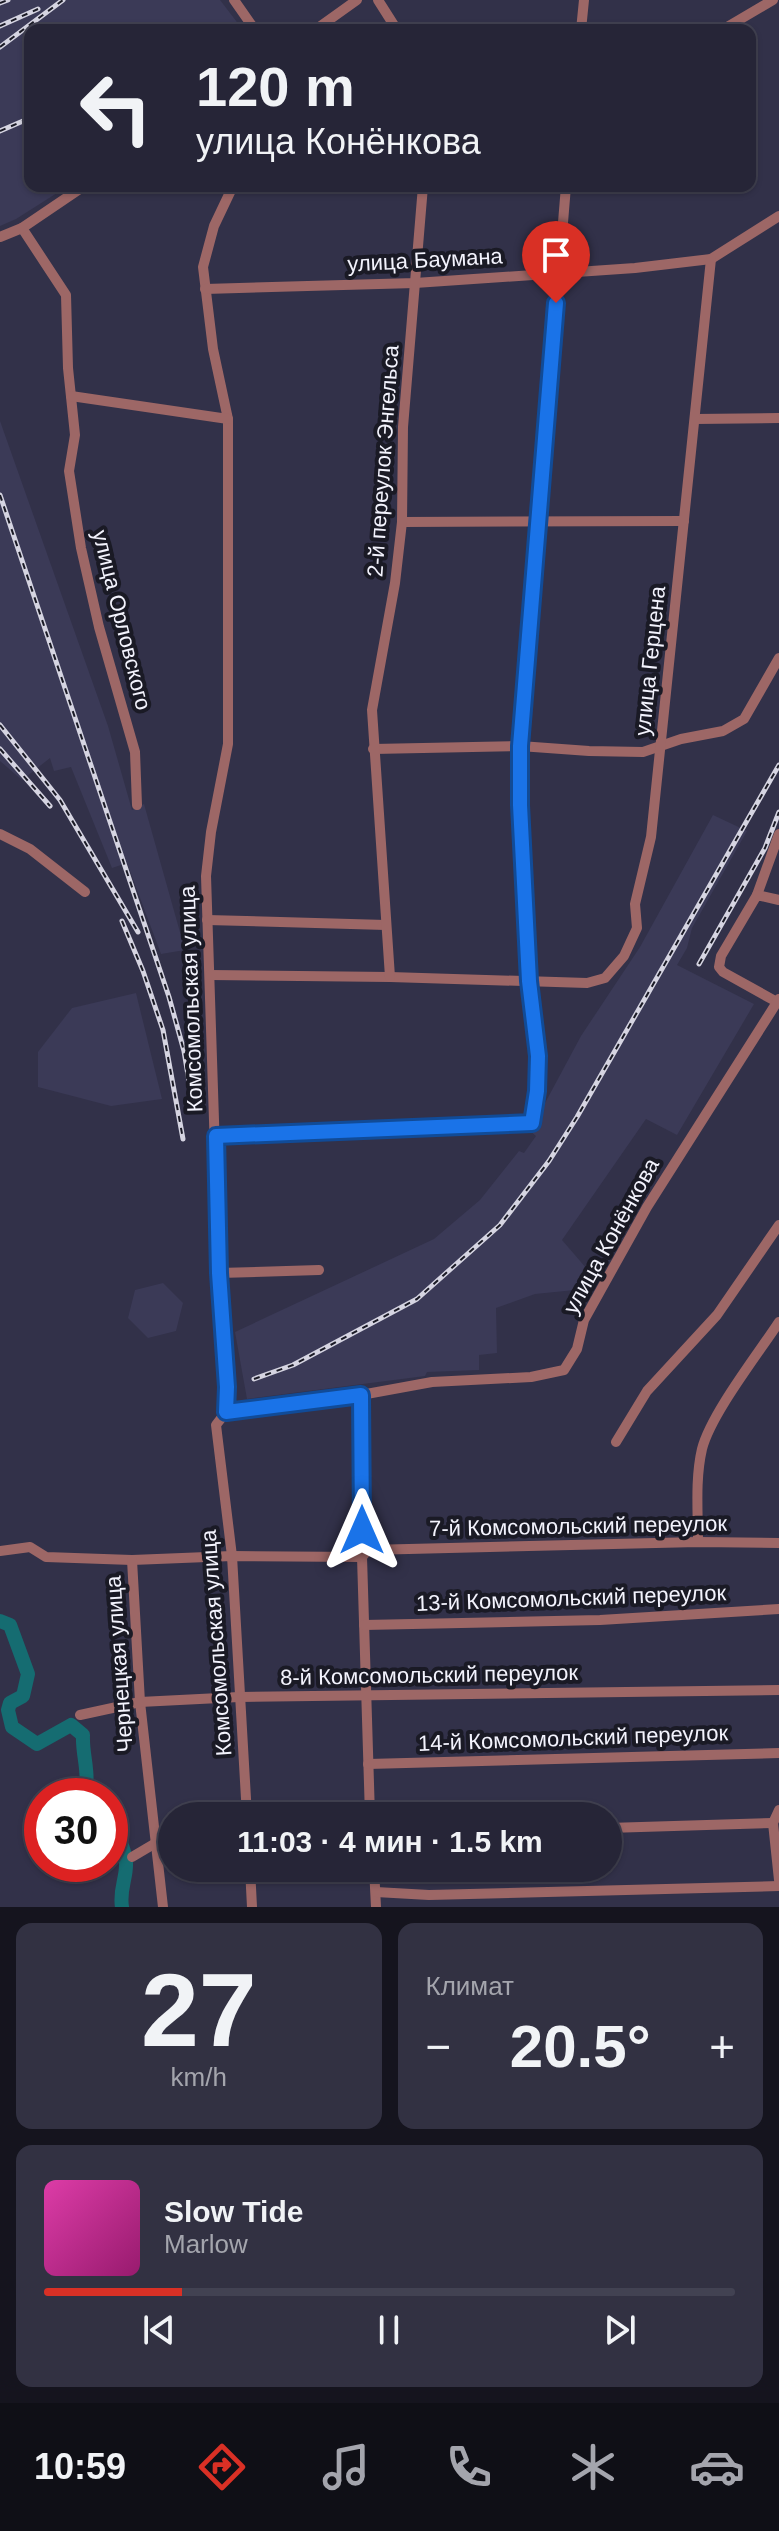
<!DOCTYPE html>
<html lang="ru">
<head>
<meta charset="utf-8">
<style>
  body { margin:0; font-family:Arial,sans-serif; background:#323142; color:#f1f3f6; height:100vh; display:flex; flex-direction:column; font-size:30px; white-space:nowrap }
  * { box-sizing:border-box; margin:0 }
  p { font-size:26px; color:#a4a5ad }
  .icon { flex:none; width:44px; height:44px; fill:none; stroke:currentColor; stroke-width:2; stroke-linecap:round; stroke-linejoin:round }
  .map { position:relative; height:1907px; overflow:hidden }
  .details { display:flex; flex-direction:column; gap:16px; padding:16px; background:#15141e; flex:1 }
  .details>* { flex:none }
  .banner { position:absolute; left:24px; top:24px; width:732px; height:168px; border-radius:16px; box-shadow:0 2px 6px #0004,0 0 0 2px #424252; background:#262537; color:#f1f3f6; overflow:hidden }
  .speed { position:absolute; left:24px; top:1778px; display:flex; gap:16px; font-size:40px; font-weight:700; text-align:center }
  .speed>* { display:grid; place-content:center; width:104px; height:104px; border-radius:50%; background:#262537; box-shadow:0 2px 6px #0004,0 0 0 2px #424252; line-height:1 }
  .speed .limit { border:12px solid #d22; background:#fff; color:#111 }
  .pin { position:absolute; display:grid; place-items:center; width:68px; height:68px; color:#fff; margin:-82px -34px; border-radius:50% 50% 50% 0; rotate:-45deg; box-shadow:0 0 8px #0007 }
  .pin .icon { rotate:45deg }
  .me { position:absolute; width:88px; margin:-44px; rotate:0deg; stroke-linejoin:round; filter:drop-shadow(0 0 6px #0008) }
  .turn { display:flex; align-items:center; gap:28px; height:168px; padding:0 40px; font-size:36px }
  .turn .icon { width:104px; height:104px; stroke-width:2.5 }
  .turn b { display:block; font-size:56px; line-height:68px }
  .big { font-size:60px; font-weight:700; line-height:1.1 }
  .details .widget { flex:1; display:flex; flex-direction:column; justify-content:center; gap:12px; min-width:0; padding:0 28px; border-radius:16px; background:#323142 }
  .details .dial { align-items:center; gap:0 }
  .dial b { font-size:104px; line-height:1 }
  .song { display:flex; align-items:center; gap:24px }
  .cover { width:96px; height:96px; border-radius:12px; background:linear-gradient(135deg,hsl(320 70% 55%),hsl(320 70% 35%)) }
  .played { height:8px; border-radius:4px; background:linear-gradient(90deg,#d93025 20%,#424252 20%) }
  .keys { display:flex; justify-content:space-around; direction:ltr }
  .heat { display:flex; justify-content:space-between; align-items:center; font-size:44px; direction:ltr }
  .details .tiles { flex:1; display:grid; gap:16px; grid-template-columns:1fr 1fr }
  .widget:last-child { grid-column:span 2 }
  .trip { position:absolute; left:158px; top:1802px; width:464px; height:80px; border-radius:40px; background:#262537; box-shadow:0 2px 6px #0004,0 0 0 2px #424252; font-weight:700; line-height:80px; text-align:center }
  .tab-bar { display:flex; height:128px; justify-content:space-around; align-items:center; background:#0f0f16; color:#a4a5ad }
  .tab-bar .icon { width:56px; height:56px }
  .tab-bar .active { color:#d93025 }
  .tab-bar b { font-size:36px; color:#f1f3f6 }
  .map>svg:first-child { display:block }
  .built { fill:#3b3a57 }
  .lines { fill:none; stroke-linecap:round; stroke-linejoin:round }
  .river { stroke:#156c71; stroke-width:14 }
  .minor { stroke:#9d6766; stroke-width:10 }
  .rail-casing { stroke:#d5d4e1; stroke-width:5 }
  .rail { stroke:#1a1a25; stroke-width:2; stroke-dasharray:6; stroke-linecap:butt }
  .route-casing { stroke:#114b97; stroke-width:20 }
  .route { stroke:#1a73e8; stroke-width:14 }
  .labels { text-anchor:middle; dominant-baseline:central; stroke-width:8; stroke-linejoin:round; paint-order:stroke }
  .street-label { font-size:22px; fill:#f3f3fd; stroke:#1a1a25 }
</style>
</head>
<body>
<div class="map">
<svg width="779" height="1907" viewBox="0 0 779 1907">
  <rect width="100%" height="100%" fill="#323149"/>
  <g class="built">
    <polygon points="0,0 220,0 243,30 30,30 30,186 68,186 16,219 0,226"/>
    <polygon points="0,421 108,726 132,810 144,804 185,950 161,954 127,863 112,868 71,767 54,771 50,758 22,780 0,761"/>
    <polygon points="713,815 747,831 692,928 687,948 677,965 754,1004 677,1135 646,1119 562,1240 593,1276 585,1289 535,1294 496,1308 497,1353 479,1355 479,1370 427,1372 425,1376 247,1399 235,1332 434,1239 480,1200 519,1151 524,1153 536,1136 530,1131 581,1036 640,947"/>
    <polygon points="136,993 162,1099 111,1106 38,1087 38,1052 72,1008"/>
    <polygon points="163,1283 183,1303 176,1331 148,1338 128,1318 135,1290"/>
  </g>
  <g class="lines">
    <g class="river">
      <path d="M 0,1621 L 10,1625 L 28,1674 L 23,1696 L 10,1703 L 8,1710 L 12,1727 L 37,1744 L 71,1725 L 83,1735 C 82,1754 89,1770 86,1789 L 92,1796"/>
      <path d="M 110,1803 L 119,1818 C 114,1835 125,1846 126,1862 C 127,1878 119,1889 122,1907"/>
    </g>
    <g class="minor">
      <polyline points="234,0 255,30"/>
      <polyline points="378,0 397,30"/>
      <polyline points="315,30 357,0"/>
      <polyline points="581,30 584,0"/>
      <polyline points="722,30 773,0"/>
      <polyline points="233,186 214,226 203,267 213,349 228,419 228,744 211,832 206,876 219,1273 227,1387 226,1412 216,1425 232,1556 247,1816"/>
      <polyline points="22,228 66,295 68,368 75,435 69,471 81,548 99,627 135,752 137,805"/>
      <polyline points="0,237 22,228 84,186"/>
      <polyline points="205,289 415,283 635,268 711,259 779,216"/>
      <polyline points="71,396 228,419"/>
      <polyline points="695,419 779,418"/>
      <polyline points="402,522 684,521"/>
      <polyline points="373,749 520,746 589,751 643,752 681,739 723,731 744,719 779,658"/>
      <polyline points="0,834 30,849 85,892"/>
      <polyline points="757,895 779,834"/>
      <polyline points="207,920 386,925"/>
      <polyline points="210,975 390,977 587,983 605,978 624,956 637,928 635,904 651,837 711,259"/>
      <polyline points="390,977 372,710 395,583 402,522 403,427 423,186"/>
      <polyline points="777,1002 723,972 719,967 721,956 757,895 779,900"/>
      <polyline points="216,1136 532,1123 537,1091 538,1056 529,981 520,805 520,746 566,186"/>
      <polyline points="219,1273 319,1270"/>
      <polyline points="361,1395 362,1557 370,1816"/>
      <polyline points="226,1412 361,1395 432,1382 531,1377 564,1370 577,1349 584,1320 647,1207 779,999"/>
      <polyline points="616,1442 647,1391 717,1315 779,1225"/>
      <path d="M 698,1542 C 698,1512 695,1479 702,1449 C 711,1414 758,1354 779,1322"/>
      <polyline points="0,1551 30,1547 46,1557 132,1560 232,1556 362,1557 368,1550 698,1542 779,1543"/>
      <polyline points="132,1560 140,1702 163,1907"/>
      <polyline points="364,1625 600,1620 779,1609"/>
      <polyline points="80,1715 140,1702 239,1697 779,1690"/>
      <polyline points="368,1764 779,1753"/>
      <polyline points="779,1810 773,1823 779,1880"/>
      <polyline points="608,1828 773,1823"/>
      <polyline points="132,1857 154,1844 172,1843"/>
      <polyline points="250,1868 252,1907"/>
      <polyline points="374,1868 376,1907"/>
      <polyline points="376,1892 429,1895 779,1886"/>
    </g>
    <g class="rail-casing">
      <g id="rail">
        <polyline points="0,3 8,0"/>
        <polyline points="0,26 38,9"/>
        <polyline points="0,47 63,0"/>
        <polyline points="0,131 30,118"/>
        <polyline points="0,495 169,997 184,1051 193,1105"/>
        <polyline points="0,725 60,800 138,932"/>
        <polyline points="0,749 50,806"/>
        <polyline points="122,921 143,971 163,1030 183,1139"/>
        <polyline points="699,964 765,848 779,812"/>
        <polyline points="254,1379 293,1365 417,1299 500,1225 549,1161 577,1117 779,765"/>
      </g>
    </g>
    <use href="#rail" class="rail"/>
  </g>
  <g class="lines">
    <g class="route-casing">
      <polyline id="route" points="362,1530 361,1395 226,1412 227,1387 219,1273 216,1136 532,1123 537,1091 538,1056 529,981 520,805 520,746 556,303"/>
    </g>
    <use href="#route" class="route"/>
  </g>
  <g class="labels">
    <g class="street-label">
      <text transform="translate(425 260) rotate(-3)">улица Баумана</text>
      <text transform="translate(383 461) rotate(-86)">2-й переулок Энгельса</text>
      <text transform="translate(122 620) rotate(76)">улица Орловского</text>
      <text transform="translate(650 661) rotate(-84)">улица Герцена</text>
      <text transform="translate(191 999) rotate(-92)">Комсомольская улица</text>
      <text transform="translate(611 1236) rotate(-61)">улица Конёнкова</text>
      <text transform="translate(578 1526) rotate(-1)">7-й Комсомольский переулок</text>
      <text transform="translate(571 1598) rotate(-2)">13-й Комсомольский переулок</text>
      <text transform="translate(216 1643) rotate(-94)">Комсомольская улица</text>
      <text transform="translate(119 1664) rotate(-94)">Чернецкая улица</text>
      <text transform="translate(429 1675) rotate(-1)">8-й Комсомольский переулок</text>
      <text transform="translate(573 1738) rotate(-2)">14-й Комсомольский переулок</text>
    </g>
  </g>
</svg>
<div class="speed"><div class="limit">30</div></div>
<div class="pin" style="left:556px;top:303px;background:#d93025"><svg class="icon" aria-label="arrive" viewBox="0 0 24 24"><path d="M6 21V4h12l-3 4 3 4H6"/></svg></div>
<svg class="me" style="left:362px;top:1530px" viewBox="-20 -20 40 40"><path d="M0-17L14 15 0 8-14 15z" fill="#1a73e8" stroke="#fff" stroke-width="4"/></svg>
<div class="trip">11:03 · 4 мин · 1.5 km</div>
<div class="banner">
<div class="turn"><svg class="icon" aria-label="left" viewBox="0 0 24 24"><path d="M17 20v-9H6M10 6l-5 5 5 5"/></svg><div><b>120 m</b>улица Конёнкова</div></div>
</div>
</div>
<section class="details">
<div class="tiles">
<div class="widget dial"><b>27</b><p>km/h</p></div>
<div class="widget"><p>Климат</p>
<div class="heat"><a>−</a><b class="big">20.5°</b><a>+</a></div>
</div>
<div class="widget">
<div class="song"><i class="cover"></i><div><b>Slow Tide</b><p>Marlow</p></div></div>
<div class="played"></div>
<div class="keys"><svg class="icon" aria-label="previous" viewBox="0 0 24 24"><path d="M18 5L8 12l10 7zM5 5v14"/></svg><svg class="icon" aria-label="pause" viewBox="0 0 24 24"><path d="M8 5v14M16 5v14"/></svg><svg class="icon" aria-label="next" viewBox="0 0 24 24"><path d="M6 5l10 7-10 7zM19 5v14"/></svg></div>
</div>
</div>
</section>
<nav class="tab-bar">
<b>10:59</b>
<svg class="icon active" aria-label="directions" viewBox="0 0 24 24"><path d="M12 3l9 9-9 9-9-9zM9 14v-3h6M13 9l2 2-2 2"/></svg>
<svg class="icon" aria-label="music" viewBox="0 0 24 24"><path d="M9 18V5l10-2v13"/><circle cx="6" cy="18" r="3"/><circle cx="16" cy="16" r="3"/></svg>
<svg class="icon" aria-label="phone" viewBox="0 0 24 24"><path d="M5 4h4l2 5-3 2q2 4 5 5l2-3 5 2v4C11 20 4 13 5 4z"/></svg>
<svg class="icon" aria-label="climate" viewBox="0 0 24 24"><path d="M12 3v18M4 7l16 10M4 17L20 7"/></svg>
<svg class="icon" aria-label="car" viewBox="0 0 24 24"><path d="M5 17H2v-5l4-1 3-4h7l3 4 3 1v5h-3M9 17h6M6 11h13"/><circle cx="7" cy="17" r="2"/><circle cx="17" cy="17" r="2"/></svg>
</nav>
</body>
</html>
